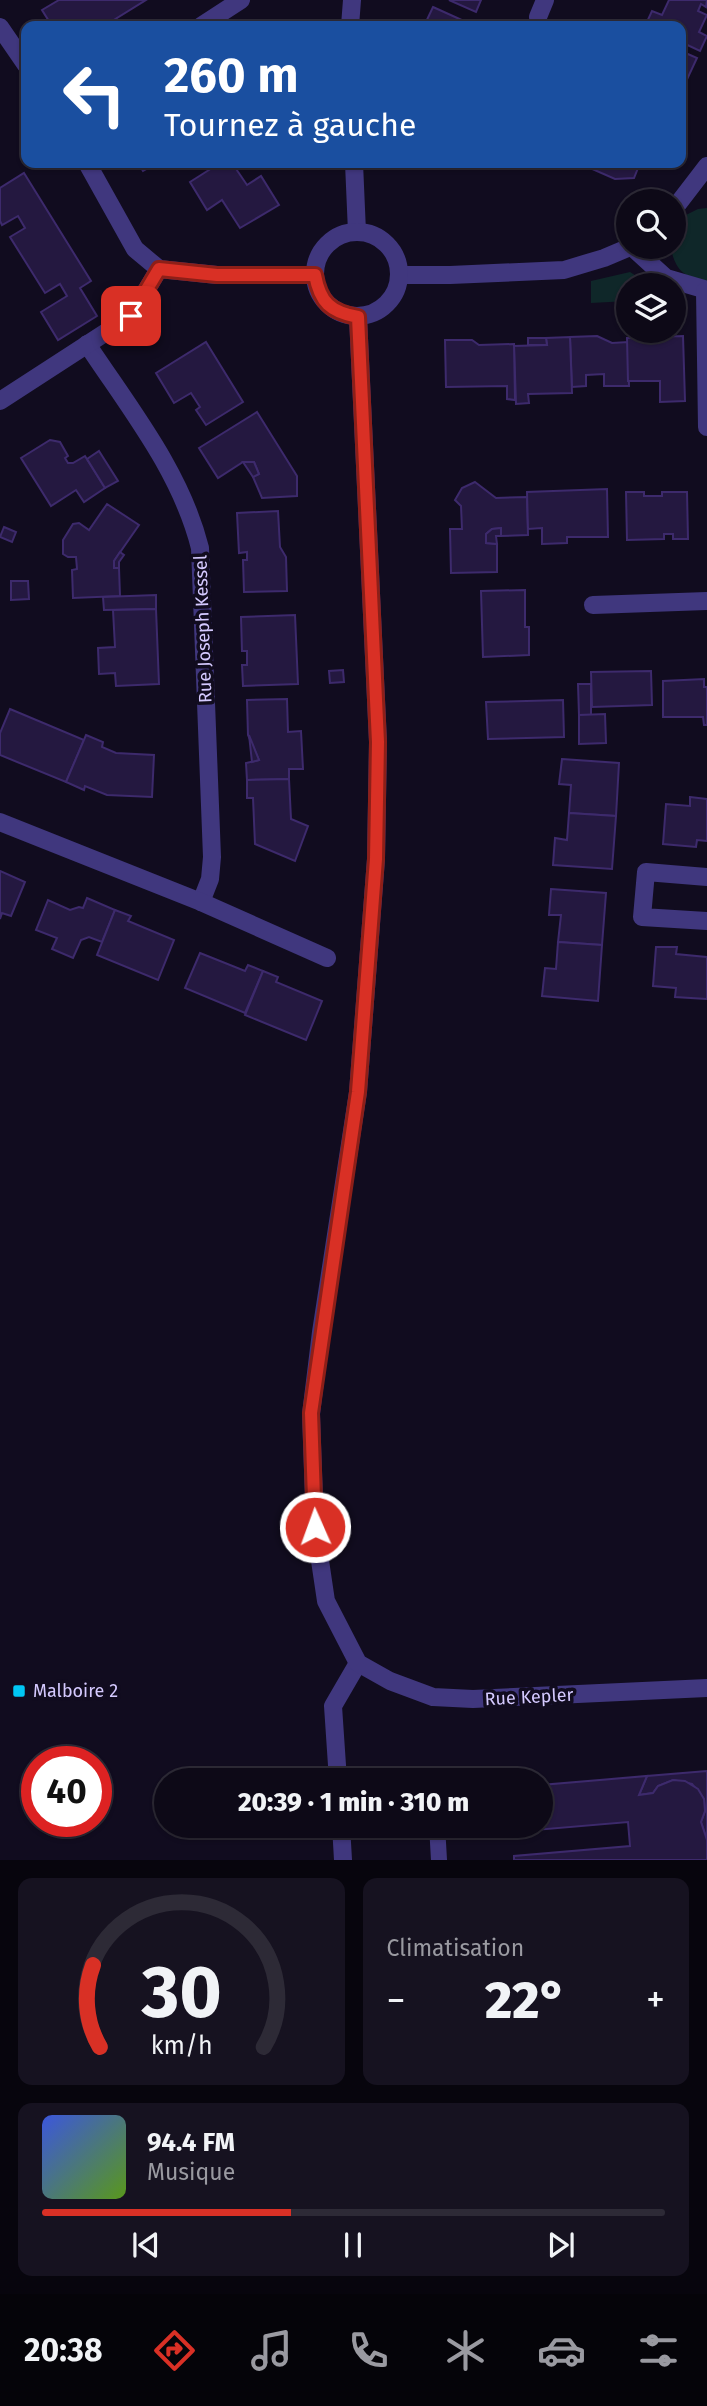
<!DOCTYPE html>
<html lang="fr">
<head>
<meta charset="utf-8">
<style>
  body { margin:0; font-family:"Fira Sans",sans-serif; background:#161220; color:#f1f3f6; height:100vh; display:flex; flex-direction:column; font-size:26px; white-space:nowrap }
  * { box-sizing:border-box; margin:0 }
  p { font-size:23px; color:#9a9aa1 }
  .icon { flex:none; width:38px; height:38px; fill:none; stroke:currentColor; stroke-width:2; stroke-linecap:round; stroke-linejoin:round }
  .map { position:relative; height:1860px; overflow:hidden }
  .panel { display:flex; flex-direction:column; gap:18px; padding:18px; background:#07050d; flex:1 }
  .panel>* { flex:none }
  .hud { position:absolute; left:21px; top:21px; width:665px; height:147px; border-radius:14px; box-shadow:0 2px 5px #0004,0 0 0 2px #2d2a36; background:#1a4fa0; color:#fff; overflow:hidden }
  .buttons { position:absolute; left:616px; top:189px; display:grid; gap:14px }
  .buttons a { display:grid; place-items:center; width:70px; height:70px; border-radius:50%; background:#0d0917; box-shadow:0 2px 5px #0004,0 0 0 2px #2d2a36; font-size:35px }
  .speed { position:absolute; left:21px; top:1746px; display:flex; gap:14px; font-size:35px; font-weight:700; text-align:center }
  .speed>* { display:grid; place-content:center; width:91px; height:91px; border-radius:50%; background:#0d0917; box-shadow:0 2px 5px #0004,0 0 0 2px #2d2a36; line-height:1 }
  .speed .limit { border:10px solid #d22; background:#fff; color:#111 }
  .pin { position:absolute; display:grid; place-items:center; width:60px; height:60px; color:#fff; margin:-30px; border-radius:14px; box-shadow:0 4px 10px #0006 }
  .me { position:absolute; width:77px; margin:-38px; rotate:358deg; stroke-linejoin:round; filter:drop-shadow(0 0 5px #0008) }
  .turn { display:flex; align-items:center; gap:24px; height:147px; padding:0 28px; font-size:32px }
  .turn .icon { width:91px; height:91px; stroke-width:2.5 }
  .turn b { display:block; font-size:49px; line-height:60px }
  .big { font-size:52px; font-weight:800; line-height:1.1 }
  .panel .widget { flex:1; display:flex; flex-direction:column; justify-content:center; gap:10px; min-width:0; padding:0 24px; border-radius:14px; background:#161220 }
  .panel .dial { align-items:center; gap:0 }
  .dial svg { height:182px; overflow:visible; fill:none; stroke:#2d2a36; stroke-width:7; stroke-linecap:round; text-anchor:middle }
  .dial text { fill:#f1f3f6; stroke:none }
  .song { display:flex; align-items:center; gap:21px }
  .cover { width:84px; height:84px; border-radius:10px; background:linear-gradient(135deg,hsl(230 70% 55%),hsl(90 70% 35%)) }
  .played { height:7px; border-radius:4px; background:linear-gradient(90deg,#d93025 40%,#2d2a36 40%) }
  .keys { display:flex; justify-content:space-around; direction:ltr }
  .heat { display:flex; justify-content:space-between; align-items:center; font-size:38px; direction:ltr }
  .panel .tiles { flex:1; display:grid; gap:18px; grid-template-columns:1fr 1fr }
  .widget:last-child { grid-column:span 2 }
  .trip { position:absolute; left:154px; top:1768px; width:399px; height:70px; border-radius:35px; background:#0d0917; box-shadow:0 2px 5px #0004,0 0 0 2px #2d2a36; font-weight:800; line-height:70px; text-align:center }
  .menu { display:flex; height:112px; justify-content:space-around; align-items:center; background:#050409; color:#9a9aa1 }
  .menu .icon { width:49px; height:49px }
  .menu .current { color:#d93025 }
  .menu b { font-size:32px; color:#f1f3f6 }
  .map>svg:first-child { display:block }
  .green { fill:#0f2729 }
  .building { fill:#241840; stroke:#3d2a6c; stroke-width:2 }
  .lines { fill:none; stroke-linecap:round; stroke-linejoin:round }
  .service { stroke:#40377e; stroke-width:16 }
  .minor { stroke:#40377e; stroke-width:18 }
  .tertiary { stroke:#40377e; stroke-width:18 }
  .route-casing { stroke:#8d1f18; stroke-width:18 }
  .route { stroke:#d93025; stroke-width:12 }
  .poi-dot { fill:#01c7f4; stroke:#110c1f; stroke-width:2.5 }
  .labels { text-anchor:middle; dominant-baseline:central; stroke-width:7; stroke-linejoin:round; paint-order:stroke }
  .street-label { font-size:18px; fill:#d5caff; stroke:#110c1f }
  .poi-label { font-size:18px; fill:#d5caff; stroke:#110c1f; text-anchor:start }
</style>
</head>
<body>
<div class="map">
<svg width="707" height="1860" viewBox="0 0 707 1860">
  <rect width="100%" height="100%" fill="#110c1f"/>
  <g class="green">
    <path d="M 707,208 L 707,281 C 681,276 677,271 670,247 L 674,247 L 674,227 L 676,220 L 698,209 Z"/>
    <polygon points="630,272 650,285 628,285 628,301 591,303 591,281"/>
  </g>
  <g class="building">
    <polygon points="59,0 146,0 104,26 52,26 42,10"/>
    <polygon points="449,0 481,0 476,12"/>
    <polygon points="669,0 707,0 706,7 701,4 698,11 707,15 699,32 707,36 700,51 681,42 681,26 645,26 652,11 662,15"/>
    <polygon points="433,7 464,21 461,26 424,26"/>
    <polygon points="681,51 697,58 683,88 681,87"/>
    <polygon points="138,163 157,163 143,171"/>
    <polygon points="220,163 232,163 247,185 261,176 279,205 240,228 222,200 207,210 190,182"/>
    <polygon points="593,163 640,163 634,178 615,179 590,168"/>
    <polygon points="24,173 91,281 80,288 97,316 58,340 41,312 67,296 60,284 45,293 10,237 25,228 18,216 2,225 0,221 0,188"/>
    <polygon points="597,336 612,343 628,342 629,386 604,386 604,374 586,375 586,386 572,387 570,337"/>
    <polygon points="683,336 685,401 660,402 660,381 628,381 627,338"/>
    <polygon points="570,337 572,393 528,394 529,403 516,404 514,346 547,345 546,338"/>
    <polygon points="528,338 546,338 547,345 528,345"/>
    <polygon points="445,340 472,340 479,345 514,344 515,400 507,399 507,386 446,387"/>
    <polygon points="206,342 243,402 206,425 196,410 200,407 191,393 174,403 156,373"/>
    <polygon points="257,412 297,476 297,496 262,498 253,477 259,474 254,462 243,462 218,478 199,448"/>
    <polygon points="50,440 60,442 68,456 65,458 68,463 73,463 85,456 105,488 84,502 76,490 51,506 21,458"/>
    <polygon points="99,451 118,481 105,488 87,459"/>
    <polygon points="243,462 254,462 259,474 253,477"/>
    <polygon points="475,482 496,498 527,497 528,535 501,536 501,528 492,529 486,534 486,543 497,544 497,572 451,573 450,529 462,529 461,506 455,500 462,488"/>
    <polygon points="607,489 608,537 567,537 567,543 542,544 542,528 528,529 527,492"/>
    <polygon points="626,492 644,492 644,496 662,496 662,492 687,492 688,539 673,539 673,534 664,534 664,539 627,540"/>
    <polygon points="107,504 139,525 114,561 114,568 119,568 120,596 73,598 72,570 77,569 76,557 68,557 63,554 63,540 73,524 79,523 89,530"/>
    <polygon points="278,511 280,547 286,557 287,591 244,592 243,560 247,560 247,552 239,553 237,513"/>
    <polygon points="4,527 16,532 12,542 0,537"/>
    <polygon points="501,528 501,536 496,536 497,544 486,543 486,534 492,529"/>
    <polygon points="120,552 124,555 119,562 119,568 114,568 114,561"/>
    <polygon points="11,581 28,581 29,599 11,600"/>
    <polygon points="525,590 525,627 529,627 529,655 483,657 481,591"/>
    <polygon points="156,595 156,609 104,610 103,597"/>
    <polygon points="156,609 159,684 116,686 115,673 99,674 98,648 115,647 113,610"/>
    <polygon points="295,615 298,684 243,686 242,665 247,665 247,651 242,651 241,617"/>
    <polygon points="343,670 344,682 330,683 329,671"/>
    <polygon points="651,671 652,705 592,707 591,672"/>
    <polygon points="704,679 704,687 707,687 707,725 704,725 703,717 663,717 663,681"/>
    <polygon points="578,684 591,684 591,715 579,715"/>
    <polygon points="287,699 288,732 301,731 303,769 289,769 289,779 247,780 246,763 259,760 248,735 247,700"/>
    <polygon points="563,700 564,737 488,739 486,702"/>
    <polygon points="10,709 84,740 66,782 0,755 0,733"/>
    <polygon points="605,714 606,743 579,744 579,715"/>
    <polygon points="86,735 103,742 102,747 116,753 154,755 152,797 107,795 85,786 84,790 66,782"/>
    <polygon points="249,735 259,760 252,762"/>
    <polygon points="562,759 619,763 616,816 569,813 571,785 559,784"/>
    <polygon points="289,779 291,819 308,826 295,861 255,844 253,798 247,798 247,780"/>
    <polygon points="690,797 707,799 707,841 697,840 696,847 663,844 666,804 690,806"/>
    <polygon points="569,813 616,816 612,869 553,865 555,838 567,840"/>
    <polygon points="0,871 25,882 11,916 2,913 0,919"/>
    <polygon points="551,889 606,893 602,945 558,942 561,915 549,915"/>
    <polygon points="87,898 115,910 102,942 89,937 81,940 73,958 52,949 57,938 36,930 48,900 70,910 79,907 83,908"/>
    <polygon points="115,910 131,916 128,921 174,940 158,980 97,955"/>
    <polygon points="558,942 602,945 598,1001 542,996 545,968 556,969"/>
    <polygon points="656,947 677,947 676,954 707,957 707,999 675,997 676,988 653,986"/>
    <polygon points="200,953 245,971 248,965 263,971 245,1013 185,988"/>
    <polygon points="263,971 278,977 276,982 322,1001 306,1040 245,1015"/>
    <polygon points="707,1771 707,1840 701,1822 705,1811 704,1799 692,1784 673,1780 658,1786 653,1793 639,1795 647,1776"/>
    <polygon points="647,1776 639,1795 653,1793 658,1786 673,1780 685,1781 698,1789 704,1799 705,1811 701,1822 707,1840 707,1860 514,1860 514,1856 630,1846 628,1822 512,1832 512,1825 541,1825 541,1785"/>
  </g>
  <g class="lines">
    <polyline class="service" points="437,1825 439,1860"/>
    <g class="minor">
      <polyline points="538,17 545,0"/>
      <polyline points="201,26 241,0"/>
      <polyline points="0,27 26,65"/>
      <polyline points="87,163 135,249 159,269 217,275 315,275"/>
      <polyline points="674,209 707,166"/>
      <polyline points="632,247 666,278 707,290"/>
      <polyline points="400,275 450,275 564,270 604,258 630,247"/>
      <polyline points="705,291 707,427"/>
      <path d="M 87,344 C 130,409 181,472 200,548 L 212,857 L 210,879 L 201,902"/>
      <polyline points="0,401 131,316 159,269"/>
      <polyline points="593,605 707,601"/>
      <polyline points="0,822 201,902 327,958"/>
      <polyline points="707,877 646,872 642,917 707,921"/>
      <polyline points="338,1780 333,1706 358,1663"/>
      <polyline points="341,1825 343,1860"/>
    </g>
    <g class="tertiary">
      <polyline points="350,26 352,0"/>
      <polyline points="354,163 357,232"/>
      <circle cx="357" cy="274" r="42"/>
      <polyline points="358,317 378,742 376,859 358,1092 321,1332 311,1414 315,1527 326,1601 358,1663 390,1681 433,1697 473,1699 707,1688"/>
    </g>
  </g>
  <g class="lines">
    <g class="route-casing">
      <path id="route" d="M 131,316 L 159,269 L 217,275 L 315,275 C 320,302 330,312 358,317 L 378,742 L 376,859 L 358,1092 L 311,1413 L 315,1527"/>
    </g>
    <use href="#route" class="route"/>
  </g>
  <rect class="poi-dot" x="12" y="1684" width="14" height="14" rx="3.5"/>
  <g class="labels">
    <g class="street-label">
      <text transform="translate(203 629) rotate(-92)">Rue Joseph Kessel</text>
      <text transform="translate(529 1697) rotate(-3)">Rue Kepler</text>
    </g>
    <g class="poi-label">
      <text x="33" y="1691">Malboire 2</text>
    </g>
  </g>
</svg>
<div class="buttons">
<a><svg class="icon" aria-label="search" viewBox="0 0 24 24"><circle cx="10" cy="10" r="6"/><path d="M15 15l6 6"/></svg></a>
<a><svg class="icon" aria-label="layers" viewBox="0 0 24 24"><path d="M12 4l9 5-9 5-9-5zM3 14l9 5 9-5"/></svg></a>
</div>
<div class="speed"><div class="limit">40</div></div>
<div class="pin" style="left:131px;top:316px;background:#d93025"><svg class="icon" aria-label="arrive" viewBox="0 0 24 24"><path d="M6 21V4h12l-3 4 3 4H6"/></svg></div>
<svg class="me" style="left:315px;top:1527px" viewBox="-20 -20 40 40"><circle r="17" fill="#d93025" stroke="#fff" stroke-width="3"/><path d="M0-11L8 9 0 5-8 9z" fill="#fff"/></svg>
<div class="trip">20:39 · 1 min · 310 m</div>
<div class="hud">
<div class="turn"><svg class="icon" aria-label="left" viewBox="0 0 24 24"><path d="M17 20v-9H6M10 6l-5 5 5 5"/></svg><div><b>260 m</b>Tournez à gauche</div></div>
</div>
</div>
<section class="panel">
<div class="tiles">
<div class="widget dial"><svg viewBox="0 0 100 80">
<path d="M14 69A42 42 0 1 1 86 69"/>
<path d="M14 69A42 42 0 0 1 11 33" stroke="#d93025"/>
<text x="50" y="56" font-size="32" font-weight="700">30</text>
<text x="50" y="72" font-size="11">km/h</text>
</svg></div>
<div class="widget"><p>Climatisation</p>
<div class="heat"><a>−</a><b class="big">22°</b><a>+</a></div>
</div>
<div class="widget">
<div class="song"><i class="cover"></i><div><b>94.4 FM</b><p>Musique</p></div></div>
<div class="played"></div>
<div class="keys"><svg class="icon" aria-label="previous" viewBox="0 0 24 24"><path d="M18 5L8 12l10 7zM5 5v14"/></svg><svg class="icon" aria-label="pause" viewBox="0 0 24 24"><path d="M8 5v14M16 5v14"/></svg><svg class="icon" aria-label="next" viewBox="0 0 24 24"><path d="M6 5l10 7-10 7zM19 5v14"/></svg></div>
</div>
</div>
</section>
<nav class="menu">
<b>20:38</b>
<svg class="icon current" aria-label="directions" viewBox="0 0 24 24"><path d="M12 3l9 9-9 9-9-9zM9 14v-3h6M13 9l2 2-2 2"/></svg>
<svg class="icon" aria-label="music" viewBox="0 0 24 24"><path d="M9 18V5l10-2v13"/><circle cx="6" cy="18" r="3"/><circle cx="16" cy="16" r="3"/></svg>
<svg class="icon" aria-label="phone" viewBox="0 0 24 24"><path d="M5 4h4l2 5-3 2q2 4 5 5l2-3 5 2v4C11 20 4 13 5 4z"/></svg>
<svg class="icon" aria-label="climate" viewBox="0 0 24 24"><path d="M12 3v18M4 7l16 10M4 17L20 7"/></svg>
<svg class="icon" aria-label="car" viewBox="0 0 24 24"><path d="M5 17H2v-5l4-1 3-4h7l3 4 3 1v5h-3M9 17h6M6 11h13"/><circle cx="7" cy="17" r="2"/><circle cx="17" cy="17" r="2"/></svg>
<svg class="icon" aria-label="filters" viewBox="0 0 24 24"><path d="M4 7h16M4 17h16"/><circle cx="9" cy="7" r="2"/><circle cx="15" cy="17" r="2"/></svg>
</nav>
</body>
</html>
